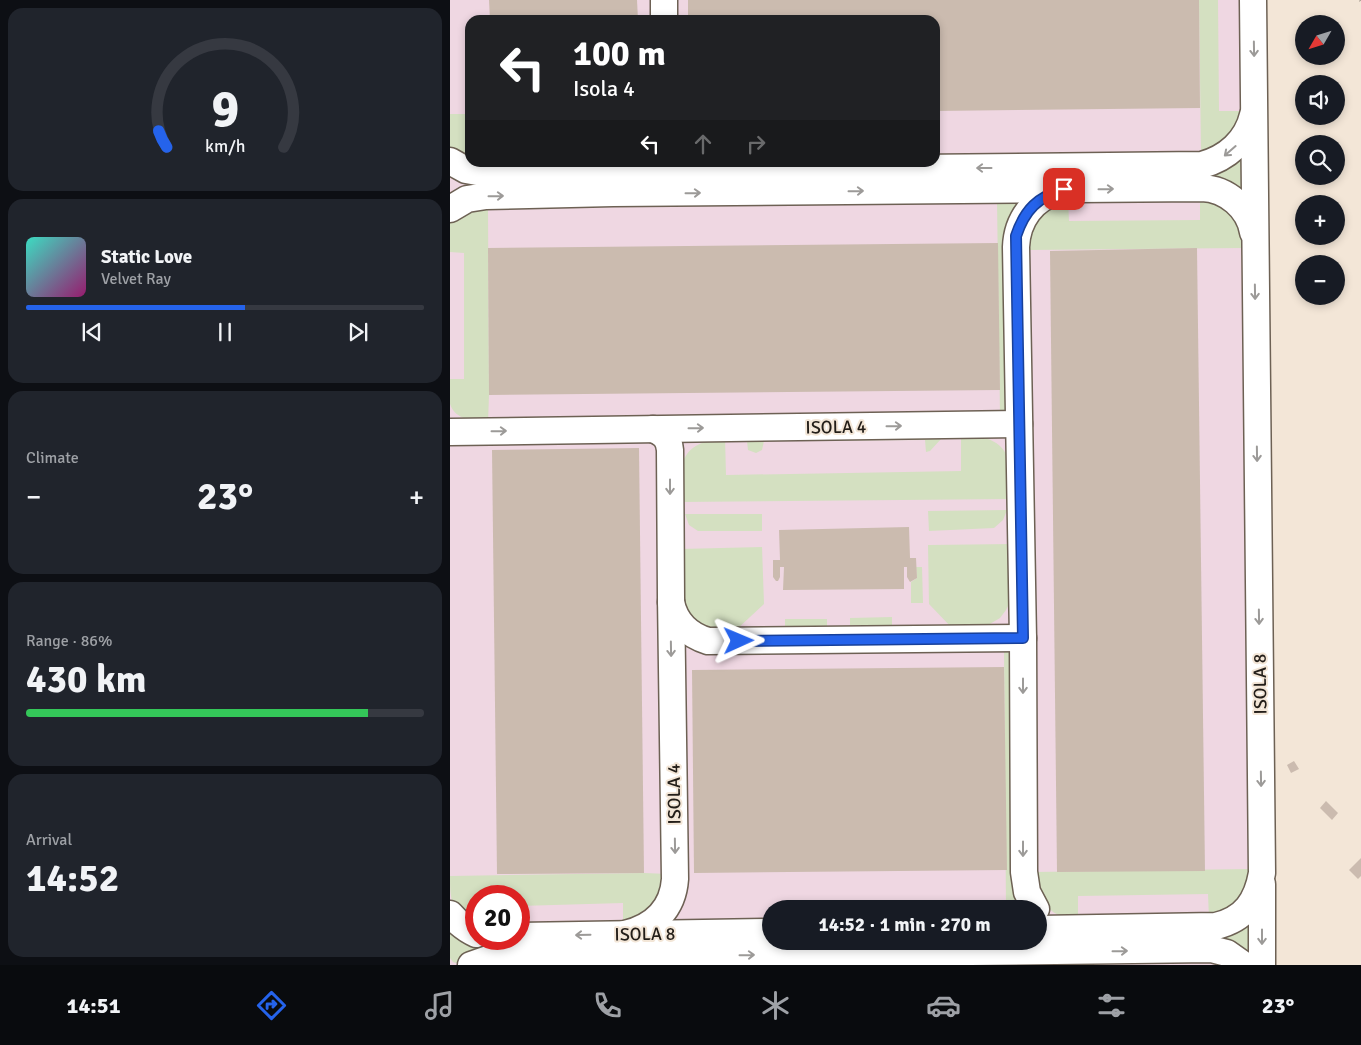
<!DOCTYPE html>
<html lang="en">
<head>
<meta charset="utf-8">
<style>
  body { margin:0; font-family:Signika,sans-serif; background:#20242c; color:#f1f3f6; height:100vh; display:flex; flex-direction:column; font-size:19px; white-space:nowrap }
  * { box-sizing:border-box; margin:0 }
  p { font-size:16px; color:#9ea1a6 }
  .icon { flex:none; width:28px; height:28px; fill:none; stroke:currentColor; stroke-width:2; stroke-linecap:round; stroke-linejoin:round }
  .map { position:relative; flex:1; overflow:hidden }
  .details { display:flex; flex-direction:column; gap:8px; padding:8px; background:#0d0f14; width:450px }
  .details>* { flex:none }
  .hud { position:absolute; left:15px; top:15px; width:475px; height:152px; border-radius:15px; box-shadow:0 2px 8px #0003; background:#202124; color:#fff; overflow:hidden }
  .needle { width:32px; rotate:231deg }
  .controls { position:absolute; left:845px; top:15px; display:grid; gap:10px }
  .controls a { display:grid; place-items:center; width:50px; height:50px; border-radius:50%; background:#171b24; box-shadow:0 2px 8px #0003; font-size:25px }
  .speed { position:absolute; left:15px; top:885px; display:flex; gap:10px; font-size:25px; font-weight:700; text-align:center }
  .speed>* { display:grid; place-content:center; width:65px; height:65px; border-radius:50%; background:#171b24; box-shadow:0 2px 8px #0003; line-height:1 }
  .speed .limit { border:8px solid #d22; background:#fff; color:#111 }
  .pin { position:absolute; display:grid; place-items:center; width:42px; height:42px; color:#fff; margin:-21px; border-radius:10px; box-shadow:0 2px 8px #0006 }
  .me { position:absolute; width:55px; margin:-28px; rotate:89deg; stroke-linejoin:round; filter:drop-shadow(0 0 4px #0008) }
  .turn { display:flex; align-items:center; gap:18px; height:105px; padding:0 25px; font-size:22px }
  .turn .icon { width:65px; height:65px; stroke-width:2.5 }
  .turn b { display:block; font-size:35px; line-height:42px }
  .lanes { display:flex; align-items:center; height:48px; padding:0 25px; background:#0003; justify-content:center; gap:25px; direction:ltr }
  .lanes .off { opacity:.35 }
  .big { font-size:38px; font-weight:700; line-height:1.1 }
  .details .tile { flex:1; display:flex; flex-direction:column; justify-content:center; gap:8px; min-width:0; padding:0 18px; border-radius:15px; background:#20242c }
  .details .dial { align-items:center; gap:0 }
  .dial svg { height:130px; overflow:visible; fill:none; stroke:#363941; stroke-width:7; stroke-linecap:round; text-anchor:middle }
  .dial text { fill:#f1f3f6; stroke:none }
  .song { display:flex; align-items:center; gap:15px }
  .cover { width:60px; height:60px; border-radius:8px; background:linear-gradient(135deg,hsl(170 70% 55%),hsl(320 70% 35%)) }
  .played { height:5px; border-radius:2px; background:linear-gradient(90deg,#2563eb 55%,#363941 55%) }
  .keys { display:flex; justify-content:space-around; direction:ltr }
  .heat { display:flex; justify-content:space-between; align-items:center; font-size:28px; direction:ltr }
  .charge { height:8px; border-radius:4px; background:linear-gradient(90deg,#34c759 86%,#363941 0) }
  .trip { position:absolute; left:312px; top:900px; width:285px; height:50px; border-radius:25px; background:#171b24; box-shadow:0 2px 8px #0003; font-weight:700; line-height:50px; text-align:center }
  .dock { display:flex; height:80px; justify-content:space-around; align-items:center; background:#090b0e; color:#9ea1a6 }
  .dock .icon { width:35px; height:35px }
  .dock .active { color:#2563eb }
  .dock b { font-size:22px; color:#f1f3f6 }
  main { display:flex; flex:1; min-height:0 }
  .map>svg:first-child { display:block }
  .industrial { fill:#efd7e2; fill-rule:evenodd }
  .green { fill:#d4e0c1 }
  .building { fill:#cbbbaf }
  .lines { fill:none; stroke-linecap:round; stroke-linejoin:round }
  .minor-casing { stroke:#6d6154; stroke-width:29 }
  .path { stroke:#a49a8f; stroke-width:3; stroke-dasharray:1 4; stroke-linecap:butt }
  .minor { stroke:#fff; stroke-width:26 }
  .oneway { stroke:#9c9a98 }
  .route-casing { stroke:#184099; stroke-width:12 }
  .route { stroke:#2563eb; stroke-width:9 }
  .labels { text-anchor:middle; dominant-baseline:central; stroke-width:4; stroke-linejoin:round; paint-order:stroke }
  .street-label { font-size:18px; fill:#231e19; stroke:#f3e6d7 }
</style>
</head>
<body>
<main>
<section class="details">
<div class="tile dial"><svg viewBox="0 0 100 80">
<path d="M14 69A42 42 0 1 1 86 69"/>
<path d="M14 69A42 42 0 0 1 9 59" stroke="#2563eb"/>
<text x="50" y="56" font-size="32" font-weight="700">9</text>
<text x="50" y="72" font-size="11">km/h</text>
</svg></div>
<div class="tile">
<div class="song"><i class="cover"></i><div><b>Static Love</b><p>Velvet Ray</p></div></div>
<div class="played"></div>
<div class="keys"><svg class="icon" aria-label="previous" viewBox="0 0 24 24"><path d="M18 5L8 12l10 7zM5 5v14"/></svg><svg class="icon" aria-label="pause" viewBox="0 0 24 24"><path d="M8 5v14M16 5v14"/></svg><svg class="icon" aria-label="next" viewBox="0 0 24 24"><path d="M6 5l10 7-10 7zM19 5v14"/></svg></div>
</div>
<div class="tile"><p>Climate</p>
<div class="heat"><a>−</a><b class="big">23°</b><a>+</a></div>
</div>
<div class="tile"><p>Range · 86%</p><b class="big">430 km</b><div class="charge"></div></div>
<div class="tile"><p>Arrival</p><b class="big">14:52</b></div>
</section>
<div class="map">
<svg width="911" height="965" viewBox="0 0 911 965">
  <rect width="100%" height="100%" fill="#f3e6d7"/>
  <path class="industrial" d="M 0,0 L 812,0 L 826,965 L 0,965 ZM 20,20 L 485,20 L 485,162 L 20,162 ZM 26,896 L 69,896 L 69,939 L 26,939 ZM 321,909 L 589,909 L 589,941 L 321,941 Z"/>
  <g class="green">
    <polygon points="749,0 768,0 769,111 793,111 785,135 751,153"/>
    <polygon points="0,114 20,114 20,161 3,151 0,147"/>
    <polygon points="789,159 792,161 793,186 790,190 622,177"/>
    <polygon points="750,197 769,201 791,227 793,248 576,250 582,220 618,198 619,221 750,220"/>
    <polygon points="569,199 560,408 550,416 547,200"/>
    <path d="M 38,206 L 39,395 L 38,423 C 24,421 5,420 0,404 C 0,397 0,386 0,379 L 14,379 L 14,253 L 0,252 L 0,222 L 3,218 Z"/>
    <path d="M 511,434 C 530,435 554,439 559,462 C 562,474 561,487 562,499 L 230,502 C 231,461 228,445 275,437 L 276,475 L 511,471 Z"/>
    <polygon points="490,435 492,438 480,451 476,452 475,440 314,441 312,450 306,453 298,450 297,441"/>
    <polygon points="557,510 553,520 544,528 479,531 478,511"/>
    <polygon points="235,514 312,514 312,531 248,531 239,525"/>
    <polygon points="562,544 561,600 556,610 550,618 533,628 503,629 479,604 478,545"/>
    <polygon points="312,547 314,604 286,630 263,631 242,619 231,600 230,549"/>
    <polygon points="466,567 472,567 473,603 461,603 461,582 467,578"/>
    <polygon points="442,617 442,625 400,625 400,618"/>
    <rect x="335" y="619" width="42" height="7"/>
    <polygon points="554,647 563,653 575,909 556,909"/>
    <path d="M 800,869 L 800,881 L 786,906 L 759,919 L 758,894 L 628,896 L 628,920 C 592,914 594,903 584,872 Z"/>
    <path d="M 194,873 L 218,874 L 208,906 L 173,924 L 173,903 L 69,906 L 69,896 L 26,896 L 26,924 C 2,906 0,907 0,876 Z"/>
    <polygon points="799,922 800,953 629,938"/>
    <polygon points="3,931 32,944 40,945 171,943 6,963 3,962 0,958 0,933"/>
  </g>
  <g class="building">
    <polygon points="39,0 187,0 188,20 40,20"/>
    <polygon points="238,0 749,0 750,108 485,111 485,20 238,20"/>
    <polygon points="548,243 550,390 39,395 38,248"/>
    <polygon points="747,248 755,871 607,872 600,251"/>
    <polygon points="189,448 194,873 47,874 42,450"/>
    <polygon points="459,527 460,558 466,558 467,578 460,582 457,577 457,567 454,567 454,589 333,590 334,567 330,567 330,577 328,581 326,581 323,577 323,560 330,560 329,530"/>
    <polygon points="554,667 557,870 244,873 242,670"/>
    <polygon points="844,761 849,769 841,773 837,765"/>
    <polygon points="876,801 888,813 882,820 870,808"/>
    <polygon points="911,858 911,876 908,879 899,870"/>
  </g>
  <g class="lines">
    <g class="minor-casing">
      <g id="minor">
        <polyline points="214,0 214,20"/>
        <polyline points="0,161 16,170 33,173 168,171 184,165"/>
        <path d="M 168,171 L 752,165 C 777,158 797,141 803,115"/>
        <path d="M 0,209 L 17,199 L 36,196 L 163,193 L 752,188 C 777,189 799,208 803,232"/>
        <polyline points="0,432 569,424"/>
        <path d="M 221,602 C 225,622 238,635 258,641 L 573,638"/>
        <polyline points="812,884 812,965"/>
        <path d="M 586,909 L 577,892 L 574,872 L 573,638 L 566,247 C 567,220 583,198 609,191"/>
        <path d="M 0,914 C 8,923 15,929 26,934"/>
        <path d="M 589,929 L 766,926 C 795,919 807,901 812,873 L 803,0"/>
        <path d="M 175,934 C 204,927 223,909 225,879 L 221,597 L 220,450 C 219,438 213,433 203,429"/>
        <polyline points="69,936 321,932"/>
        <polyline points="21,965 41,958 761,949 777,953 794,965"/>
      </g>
    </g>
    <polyline class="path" points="910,0 911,1"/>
    <use href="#minor" class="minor"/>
  </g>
  <defs><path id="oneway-shaft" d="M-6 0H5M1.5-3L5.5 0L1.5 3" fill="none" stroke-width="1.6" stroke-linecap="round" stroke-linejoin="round" transform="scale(1.25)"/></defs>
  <g class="oneway">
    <use href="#oneway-shaft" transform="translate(804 49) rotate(89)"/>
    <use href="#oneway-shaft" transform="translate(780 151) rotate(139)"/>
    <use href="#oneway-shaft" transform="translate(534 168) rotate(180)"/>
    <use href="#oneway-shaft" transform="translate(656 189) rotate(-1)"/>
    <use href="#oneway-shaft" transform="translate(406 191) rotate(-1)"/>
    <use href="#oneway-shaft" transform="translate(243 193) rotate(-1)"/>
    <use href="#oneway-shaft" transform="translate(46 196) rotate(-1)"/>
    <use href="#oneway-shaft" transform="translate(805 292) rotate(89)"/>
    <use href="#oneway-shaft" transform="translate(444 426) rotate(-1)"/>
    <use href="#oneway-shaft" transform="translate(246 428) rotate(-1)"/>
    <use href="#oneway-shaft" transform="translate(49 431) rotate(-1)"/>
    <use href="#oneway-shaft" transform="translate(807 454) rotate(89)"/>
    <use href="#oneway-shaft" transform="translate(220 487) rotate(90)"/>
    <use href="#oneway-shaft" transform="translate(809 617) rotate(89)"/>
    <use href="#oneway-shaft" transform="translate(221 649) rotate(89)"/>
    <use href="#oneway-shaft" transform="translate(573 686) rotate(90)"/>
    <use href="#oneway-shaft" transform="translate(811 779) rotate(89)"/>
    <use href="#oneway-shaft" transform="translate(225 846) rotate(89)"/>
    <use href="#oneway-shaft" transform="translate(573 849) rotate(90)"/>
    <use href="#oneway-shaft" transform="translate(133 935) rotate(179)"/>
    <use href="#oneway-shaft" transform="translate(812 937) rotate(90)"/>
    <use href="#oneway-shaft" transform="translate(670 951) rotate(-1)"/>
    <use href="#oneway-shaft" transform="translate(297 955) rotate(-1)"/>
  </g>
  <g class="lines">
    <g class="route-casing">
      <path id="route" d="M 289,641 L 573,638 L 566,236 C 575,209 588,197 614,189"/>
    </g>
    <use href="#route" class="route"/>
  </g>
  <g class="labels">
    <g class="street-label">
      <text transform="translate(386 427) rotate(-1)">ISOLA 4</text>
      <text transform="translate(810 684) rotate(-91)">ISOLA 8</text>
      <text transform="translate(224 794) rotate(-91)">ISOLA 4</text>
      <text transform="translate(195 934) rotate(-1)">ISOLA 8</text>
    </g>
  </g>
</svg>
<div class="controls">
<a><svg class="needle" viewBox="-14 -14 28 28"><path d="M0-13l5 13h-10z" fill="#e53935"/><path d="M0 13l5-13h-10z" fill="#9ea1a6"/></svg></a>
<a><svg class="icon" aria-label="sound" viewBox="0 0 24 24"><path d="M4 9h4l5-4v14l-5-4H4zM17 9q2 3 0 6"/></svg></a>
<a><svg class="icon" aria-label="search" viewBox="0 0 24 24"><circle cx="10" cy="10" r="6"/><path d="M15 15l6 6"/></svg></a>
<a>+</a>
<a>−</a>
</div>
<div class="speed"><div class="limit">20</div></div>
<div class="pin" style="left:614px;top:189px;background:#d93025"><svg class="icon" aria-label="arrive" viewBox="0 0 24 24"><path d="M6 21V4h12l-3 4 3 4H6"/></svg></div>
<svg class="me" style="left:289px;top:641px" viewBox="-20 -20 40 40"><path d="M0-17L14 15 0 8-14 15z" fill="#2563eb" stroke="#fff" stroke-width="4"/></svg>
<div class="trip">14:52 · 1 min · 270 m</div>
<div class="hud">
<div class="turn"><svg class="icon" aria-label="left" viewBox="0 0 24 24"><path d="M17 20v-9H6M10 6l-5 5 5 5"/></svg><div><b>100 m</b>Isola 4</div></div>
<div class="lanes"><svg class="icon" aria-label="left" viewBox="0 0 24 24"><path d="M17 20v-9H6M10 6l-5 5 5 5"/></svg><svg class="icon off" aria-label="ahead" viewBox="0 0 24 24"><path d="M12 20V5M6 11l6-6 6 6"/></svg><svg class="icon off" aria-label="right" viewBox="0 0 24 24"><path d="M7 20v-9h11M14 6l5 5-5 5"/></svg></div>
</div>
</div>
</main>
<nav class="dock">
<b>14:51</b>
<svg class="icon active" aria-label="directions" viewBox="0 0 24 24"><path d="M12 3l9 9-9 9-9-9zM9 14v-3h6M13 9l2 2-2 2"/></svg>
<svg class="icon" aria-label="music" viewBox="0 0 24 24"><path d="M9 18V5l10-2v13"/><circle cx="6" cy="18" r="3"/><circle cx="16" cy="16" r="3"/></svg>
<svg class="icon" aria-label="phone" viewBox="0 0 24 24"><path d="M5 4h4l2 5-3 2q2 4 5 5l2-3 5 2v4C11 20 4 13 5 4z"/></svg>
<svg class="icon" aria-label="climate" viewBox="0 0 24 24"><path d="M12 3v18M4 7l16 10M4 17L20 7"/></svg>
<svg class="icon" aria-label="car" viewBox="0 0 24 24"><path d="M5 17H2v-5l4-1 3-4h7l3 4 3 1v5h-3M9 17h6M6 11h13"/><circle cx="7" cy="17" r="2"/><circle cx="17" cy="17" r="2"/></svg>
<svg class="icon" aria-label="filters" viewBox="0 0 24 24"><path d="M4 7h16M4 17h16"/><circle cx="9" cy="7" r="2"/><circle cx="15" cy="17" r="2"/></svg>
<b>23°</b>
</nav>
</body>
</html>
